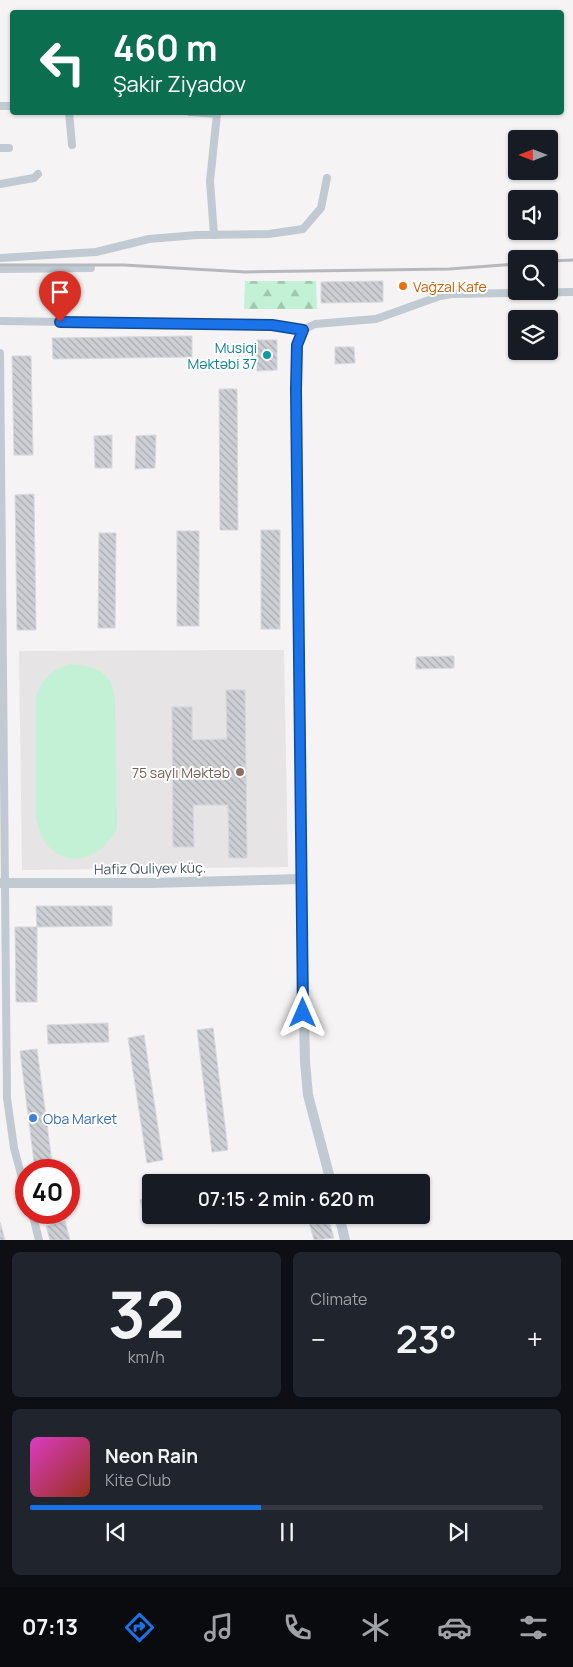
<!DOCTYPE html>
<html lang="en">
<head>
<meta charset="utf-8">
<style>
  body { margin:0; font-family:Manrope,sans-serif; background:#20242c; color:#f1f3f6; height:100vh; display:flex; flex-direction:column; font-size:19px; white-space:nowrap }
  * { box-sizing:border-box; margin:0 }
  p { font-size:16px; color:#9ea1a6 }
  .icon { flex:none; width:28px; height:28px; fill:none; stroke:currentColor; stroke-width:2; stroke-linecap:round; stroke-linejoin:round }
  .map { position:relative; height:1240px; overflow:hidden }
  .sheet { display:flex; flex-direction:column; gap:12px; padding:12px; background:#0d0f14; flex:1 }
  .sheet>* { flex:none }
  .guide { position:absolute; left:10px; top:10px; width:554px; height:105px; border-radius:5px; box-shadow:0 1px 4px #0004; background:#0b6e4f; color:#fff; overflow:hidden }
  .needle { width:32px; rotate:270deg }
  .fabs { position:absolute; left:508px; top:130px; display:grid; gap:10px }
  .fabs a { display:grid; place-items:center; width:50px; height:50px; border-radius:5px; background:#171b24; box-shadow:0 1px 4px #0004; font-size:25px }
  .speed { position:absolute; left:15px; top:1159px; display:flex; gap:10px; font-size:25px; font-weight:700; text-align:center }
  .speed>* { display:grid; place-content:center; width:65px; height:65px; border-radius:50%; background:#171b24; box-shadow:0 1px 4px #0004; line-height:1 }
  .speed .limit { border:8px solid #d22; background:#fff; color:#111 }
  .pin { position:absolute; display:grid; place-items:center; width:42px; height:42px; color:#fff; margin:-51px -21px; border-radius:50% 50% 50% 0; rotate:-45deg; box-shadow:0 0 5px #0007 }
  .pin .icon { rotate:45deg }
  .me { position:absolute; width:55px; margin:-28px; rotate:0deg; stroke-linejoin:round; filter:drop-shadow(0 0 4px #0008) }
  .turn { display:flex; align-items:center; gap:18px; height:105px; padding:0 20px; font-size:22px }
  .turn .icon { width:65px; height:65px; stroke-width:2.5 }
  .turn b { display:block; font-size:35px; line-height:42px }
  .big { font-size:38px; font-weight:600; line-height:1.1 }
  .sheet .card { flex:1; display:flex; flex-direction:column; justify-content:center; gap:8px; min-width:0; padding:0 18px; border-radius:8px; background:#20242c }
  .sheet .dial { align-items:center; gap:0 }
  .dial b { font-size:65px; line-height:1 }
  .song { display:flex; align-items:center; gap:15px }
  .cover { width:60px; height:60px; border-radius:8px; background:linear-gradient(135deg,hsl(310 70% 55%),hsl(10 70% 35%)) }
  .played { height:5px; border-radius:2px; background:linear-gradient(90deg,#1a73e8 45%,#363941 45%) }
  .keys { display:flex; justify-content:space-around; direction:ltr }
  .heat { display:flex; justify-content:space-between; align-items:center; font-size:28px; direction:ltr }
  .sheet .tiles { flex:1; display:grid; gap:12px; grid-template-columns:1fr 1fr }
  .card:last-child { grid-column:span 2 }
  .trip { position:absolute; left:142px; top:1174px; width:288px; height:50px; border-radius:5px; background:#171b24; box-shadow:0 1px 4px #0004; font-weight:600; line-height:50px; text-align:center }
  .menu { display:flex; height:80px; justify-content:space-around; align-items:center; background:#090b0e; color:#9ea1a6 }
  .menu .icon { width:35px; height:35px }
  .menu .selected { color:#1a73e8 }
  .menu b { font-size:22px; color:#f1f3f6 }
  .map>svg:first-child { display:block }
  .education { fill:#e6e4e5 }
  .green { fill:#c3f1d5 }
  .forest { fill:url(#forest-firs) }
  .building { fill:url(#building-back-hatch); stroke:#d7d9de; fill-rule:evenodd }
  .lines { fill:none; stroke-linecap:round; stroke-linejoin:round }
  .minor { stroke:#c1cad2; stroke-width:8 }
  .tertiary { stroke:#c1cad2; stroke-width:10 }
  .rail { stroke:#b5b8bd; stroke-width:3 }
  .route-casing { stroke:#114b97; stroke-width:12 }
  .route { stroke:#1a73e8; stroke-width:9 }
  .food-dot { fill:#e8710a; stroke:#fff; stroke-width:2 }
  .culture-dot { fill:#0f9aa8; stroke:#fff; stroke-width:2 }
  .education-dot { fill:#8d6e63; stroke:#fff; stroke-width:2 }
  .shop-dot { fill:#3f7fe0; stroke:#fff; stroke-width:2 }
  .labels { text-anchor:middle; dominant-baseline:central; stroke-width:4; stroke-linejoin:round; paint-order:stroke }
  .food-label { font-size:14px; fill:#c56008; stroke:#fff; text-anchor:start }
  .culture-label { font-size:14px; fill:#0d838f; stroke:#fff; text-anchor:end }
  .education-label { font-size:14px; fill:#785e54; stroke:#fff; text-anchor:end }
  .street-label { font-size:14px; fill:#4a5661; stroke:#fff }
  .shop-label { font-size:14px; fill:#366cbe; stroke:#fff; text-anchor:start }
</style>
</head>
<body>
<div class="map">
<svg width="573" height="1240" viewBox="0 0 573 1240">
  <defs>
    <pattern id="forest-firs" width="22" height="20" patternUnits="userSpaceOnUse" patternTransform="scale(1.25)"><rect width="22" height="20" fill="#c3f1d5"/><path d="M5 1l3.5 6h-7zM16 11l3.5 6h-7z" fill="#a0c6b0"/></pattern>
    <pattern id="building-back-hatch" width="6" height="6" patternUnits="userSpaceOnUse" patternTransform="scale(1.25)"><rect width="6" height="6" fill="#cdcfd5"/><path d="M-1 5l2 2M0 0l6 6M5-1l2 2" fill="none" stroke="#a8abb0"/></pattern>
  </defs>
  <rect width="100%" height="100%" fill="#f5f3f3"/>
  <polygon class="education" points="284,650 288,867 22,870 19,651"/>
  <path class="green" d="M 70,664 C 97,666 113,672 115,701 L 117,829 C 94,871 45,869 36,818 L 36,696 C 43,678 52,670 70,664 Z"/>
  <polygon class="forest" points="245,281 316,281 317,309 244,309"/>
  <g class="building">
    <polygon points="383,281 383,302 321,303 321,282"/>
    <polygon points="192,336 192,357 53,359 52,338"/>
    <polygon points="257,340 277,340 277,370 257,371"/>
    <polygon points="335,347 354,347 355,363 335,364"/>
    <polygon points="12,356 31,356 33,455 14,455"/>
    <polygon points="219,389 237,389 238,530 220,530"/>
    <polygon points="112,435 112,468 95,468 94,436"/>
    <polygon points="156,435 155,468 135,469 136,436"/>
    <polygon points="34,494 36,630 17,630 15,495"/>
    <rect x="261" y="530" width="19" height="99"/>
    <rect x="177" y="531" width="22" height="95"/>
    <polygon points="99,533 116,533 115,628 98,628"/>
    <polygon points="454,656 454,668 416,669 416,657"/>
    <path d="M 226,690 L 245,690 L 247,858 L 229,858 L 228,805 L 193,805 L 194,847 L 173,847 L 172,707 L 192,707 L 192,740 L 227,739 ZM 229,754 L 229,789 L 193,789 L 192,755 Z"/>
    <polygon points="226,690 245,690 247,858 229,858 228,805 193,805 194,847 173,847 172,707 192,707 192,740 227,739"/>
    <polygon points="36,906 112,906 112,926 37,927"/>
    <polygon points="15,927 37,927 37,1002 16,1002"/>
    <polygon points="108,1023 109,1042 48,1044 47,1025"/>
    <polygon points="213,1028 228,1150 212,1152 197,1030"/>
    <polygon points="144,1035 163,1160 147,1163 128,1038"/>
    <polygon points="37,1049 53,1170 35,1170 20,1051"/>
    <polygon points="151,1197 151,1215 165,1215 166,1218 146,1223 140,1200"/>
    <polygon points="211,1215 230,1215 231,1219 214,1224"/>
    <polygon points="307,1215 327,1215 334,1238 314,1240"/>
    <polygon points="65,1221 70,1240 50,1240 46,1226"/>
    <polygon points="0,1222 5,1240 0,1240"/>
  </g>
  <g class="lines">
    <g class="minor">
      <polyline points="0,106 12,106"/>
      <polyline points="69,112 72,145"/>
      <polyline points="190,112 217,114 210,181 214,235"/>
      <polyline points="0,148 9,148"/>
      <polyline points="0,184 34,178 38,174"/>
      <polyline points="0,258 96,252 149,239 197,235 269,234 303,229 321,208 327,178"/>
      <polyline points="0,269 91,268"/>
      <polyline points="0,321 272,325 303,330"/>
      <polyline points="0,353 7,1098 14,1148 26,1193"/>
      <polyline points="301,879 296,358 297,345 303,330 315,324 376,319 440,296 452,294 573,292"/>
      <polyline points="32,1212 39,1240"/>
    </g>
    <g class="tertiary">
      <polyline points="0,883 150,883 301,879 305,1062 308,1095 331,1182"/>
      <polyline points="339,1215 345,1240"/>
    </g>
    <g class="rail">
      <polyline points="549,261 573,260"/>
      <polyline points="0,265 124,265 245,272 449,269 516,264"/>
    </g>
  </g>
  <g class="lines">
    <g class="route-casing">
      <polyline id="route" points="60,322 272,325 303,330 297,345 296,389 303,1013"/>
    </g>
    <use href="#route" class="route"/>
  </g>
  <circle class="food-dot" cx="403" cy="286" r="5"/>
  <circle class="culture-dot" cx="267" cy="355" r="5"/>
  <circle class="education-dot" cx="240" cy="772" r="5"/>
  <circle class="shop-dot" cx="33" cy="1118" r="5"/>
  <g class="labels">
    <g class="food-label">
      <text x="413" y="286">Vağzal Kafe</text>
    </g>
    <g class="culture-label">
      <text x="257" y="347">Musiqi<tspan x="257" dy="16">Məktəbi 37</tspan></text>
    </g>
    <g class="education-label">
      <text x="230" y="772">75 saylı Məktəb</text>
    </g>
    <g class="street-label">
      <text transform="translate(150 868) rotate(-1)">Hafiz Quliyev küç.</text>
    </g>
    <g class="shop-label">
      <text x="43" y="1118">Oba Market</text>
    </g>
  </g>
</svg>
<div class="fabs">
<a><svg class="needle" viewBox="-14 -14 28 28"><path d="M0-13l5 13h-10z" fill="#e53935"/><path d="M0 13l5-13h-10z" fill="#9ea1a6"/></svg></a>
<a><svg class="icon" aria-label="sound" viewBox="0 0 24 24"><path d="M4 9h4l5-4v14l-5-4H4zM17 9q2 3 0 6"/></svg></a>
<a><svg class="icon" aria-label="search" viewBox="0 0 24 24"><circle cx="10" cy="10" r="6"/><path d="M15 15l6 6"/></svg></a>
<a><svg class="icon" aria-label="layers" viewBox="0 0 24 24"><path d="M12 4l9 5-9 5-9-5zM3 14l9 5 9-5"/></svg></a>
</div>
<div class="speed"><div class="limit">40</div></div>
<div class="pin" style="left:60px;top:322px;background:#d93025"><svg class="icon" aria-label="arrive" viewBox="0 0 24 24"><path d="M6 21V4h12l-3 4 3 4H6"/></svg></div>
<svg class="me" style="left:303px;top:1013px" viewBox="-20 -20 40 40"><path d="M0-17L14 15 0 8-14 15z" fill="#1a73e8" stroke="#fff" stroke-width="4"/></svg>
<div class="trip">07:15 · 2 min · 620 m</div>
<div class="guide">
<div class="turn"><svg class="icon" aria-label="left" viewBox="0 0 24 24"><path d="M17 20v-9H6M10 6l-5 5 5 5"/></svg><div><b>460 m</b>Şakir Ziyadov</div></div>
</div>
</div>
<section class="sheet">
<div class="tiles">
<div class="card dial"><b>32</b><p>km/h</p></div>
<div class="card"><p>Climate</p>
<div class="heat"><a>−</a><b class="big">23°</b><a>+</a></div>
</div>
<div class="card">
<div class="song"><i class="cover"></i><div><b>Neon Rain</b><p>Kite Club</p></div></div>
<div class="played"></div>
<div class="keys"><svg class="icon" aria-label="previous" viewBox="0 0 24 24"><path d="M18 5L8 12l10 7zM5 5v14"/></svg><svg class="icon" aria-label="pause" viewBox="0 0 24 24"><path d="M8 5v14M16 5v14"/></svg><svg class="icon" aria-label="next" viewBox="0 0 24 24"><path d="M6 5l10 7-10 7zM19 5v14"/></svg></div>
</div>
</div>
</section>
<nav class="menu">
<b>07:13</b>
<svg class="icon selected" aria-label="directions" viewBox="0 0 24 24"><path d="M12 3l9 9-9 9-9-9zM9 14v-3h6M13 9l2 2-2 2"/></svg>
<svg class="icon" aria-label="music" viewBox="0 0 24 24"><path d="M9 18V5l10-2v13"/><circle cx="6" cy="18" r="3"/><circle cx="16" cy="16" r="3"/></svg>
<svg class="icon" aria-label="phone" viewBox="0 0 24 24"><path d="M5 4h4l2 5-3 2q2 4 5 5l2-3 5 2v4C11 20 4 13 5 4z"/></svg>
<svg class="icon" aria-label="climate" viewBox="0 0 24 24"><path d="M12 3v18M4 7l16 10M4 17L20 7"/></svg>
<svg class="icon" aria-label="car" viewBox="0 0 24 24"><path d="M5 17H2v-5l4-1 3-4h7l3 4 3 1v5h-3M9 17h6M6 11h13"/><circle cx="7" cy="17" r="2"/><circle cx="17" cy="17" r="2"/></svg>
<svg class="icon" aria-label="filters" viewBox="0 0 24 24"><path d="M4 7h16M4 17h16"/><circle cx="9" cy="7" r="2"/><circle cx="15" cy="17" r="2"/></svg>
</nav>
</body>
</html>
